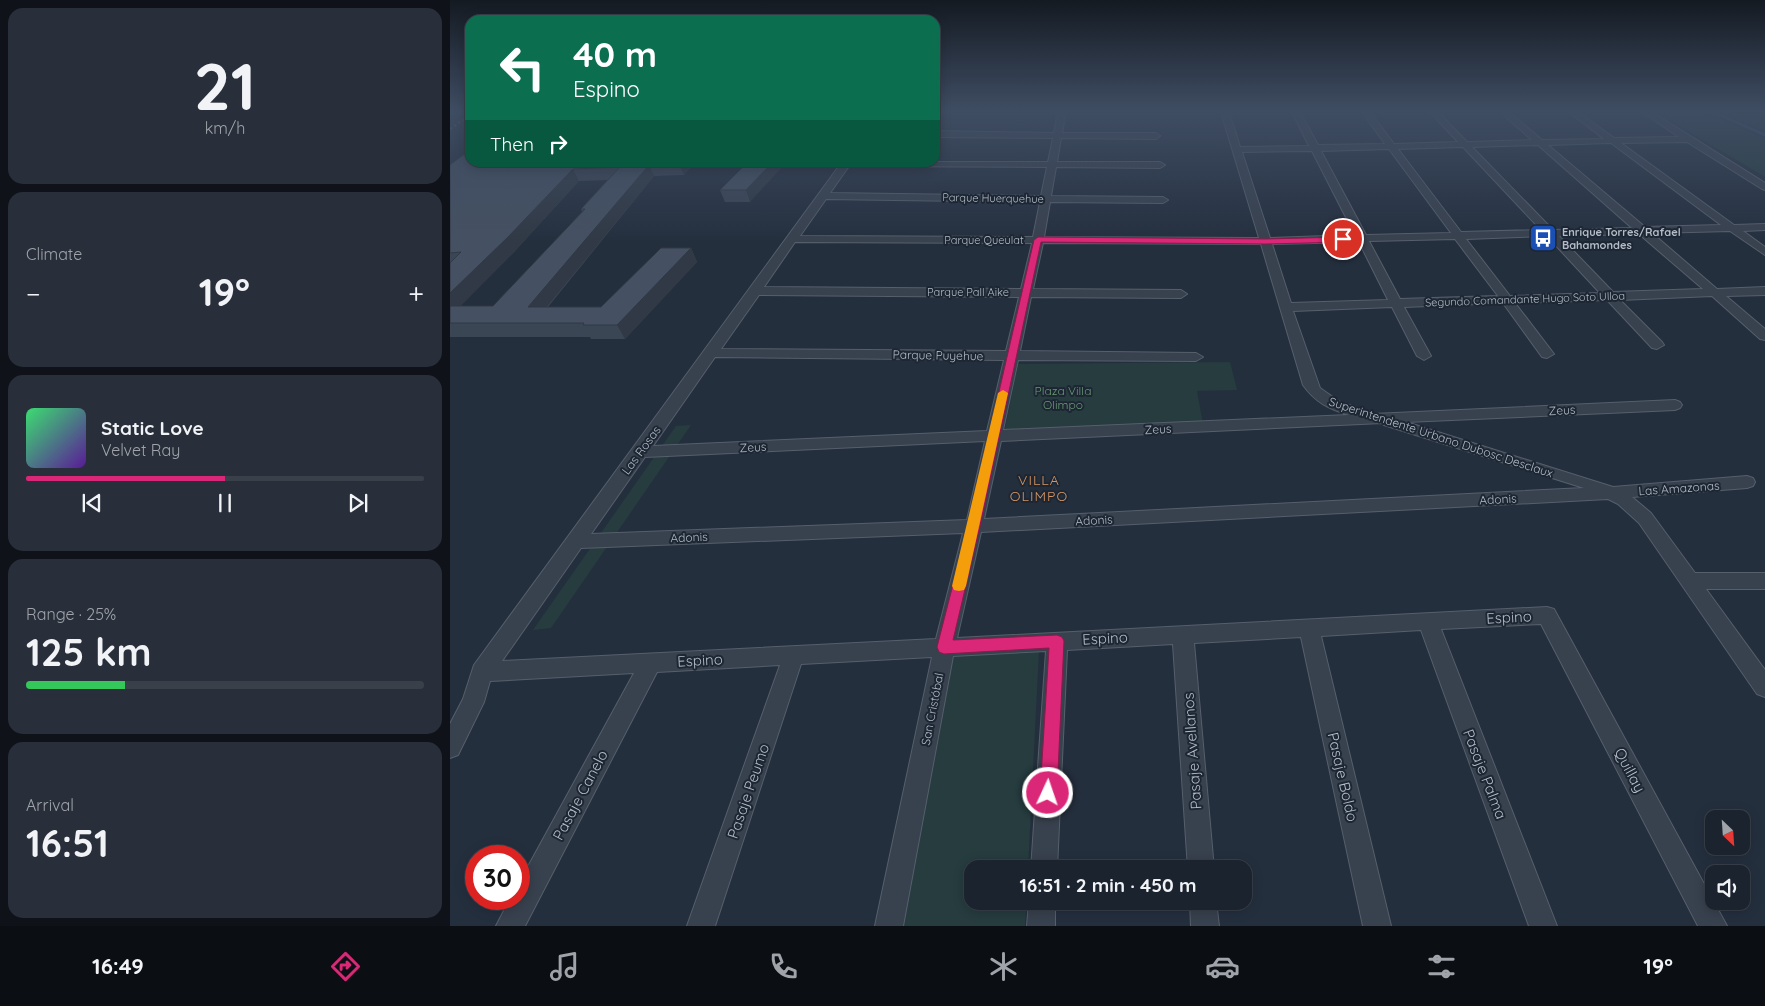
<!DOCTYPE html>
<html lang="en">
<head>
<meta charset="utf-8">
<style>
  body { margin:0; font-family:Quicksand,sans-serif; background:#282f3a; color:#f1f3f6; height:100vh; display:flex; flex-direction:column; font-size:19px; white-space:nowrap }
  * { box-sizing:border-box; margin:0 }
  p { font-size:16px; color:#a0a4aa }
  .icon { flex:none; width:28px; height:28px; fill:none; stroke:currentColor; stroke-width:2; stroke-linecap:round; stroke-linejoin:round }
  .map { position:relative; flex:1; overflow:hidden }
  .drawer { display:flex; flex-direction:column; gap:8px; padding:8px; background:#0f1319; width:450px }
  .drawer>* { flex:none }
  .top-card { position:absolute; left:15px; top:15px; width:475px; height:152px; border-radius:15px; box-shadow:0 2px 12px #0003,0 0 0 1px #39404a; background:#0b6e4f; color:#fff; overflow:hidden }
  .needle { width:32px; rotate:155deg }
  .buttons { position:absolute; left:1255px; top:810px; display:grid; gap:10px }
  .buttons a { display:grid; place-items:center; width:45px; height:45px; border-radius:10px; background:#1b232e; box-shadow:0 2px 12px #0003,0 0 0 1px #39404a; font-size:25px }
  .speed { position:absolute; left:15px; top:845px; display:flex; gap:10px; font-size:25px; font-weight:700; text-align:center }
  .speed>* { display:grid; place-content:center; width:65px; height:65px; border-radius:50%; background:#1b232e; box-shadow:0 2px 12px #0003,0 0 0 1px #39404a; line-height:1 }
  .speed .limit { border:8px solid #d22; background:#fff; color:#111 }
  .pin { position:absolute; display:grid; place-items:center; width:42px; height:42px; color:#fff; margin:-21px; border:2px solid #fff; border-radius:50%; box-shadow:0 1px 5px #0007 }
  .me { position:absolute; width:55px; margin:-28px; rotate:3deg; stroke-linejoin:round; filter:drop-shadow(0 0 4px #0008) }
  .turn { display:flex; align-items:center; gap:18px; height:105px; padding:0 25px; font-size:22px }
  .turn .icon { width:65px; height:65px; stroke-width:2.5 }
  .turn b { display:block; font-size:35px; line-height:42px }
  .then { display:flex; align-items:center; height:48px; padding:0 25px; background:#0003; gap:10px; font-size:19px }
  .big { font-size:38px; font-weight:700; line-height:1.1 }
  .drawer .tile { flex:1; display:flex; flex-direction:column; justify-content:center; gap:8px; min-width:0; padding:0 18px; border-radius:15px; background:#282f3a }
  .drawer .dial { align-items:center; gap:0 }
  .dial b { font-size:65px; line-height:1 }
  .song { display:flex; align-items:center; gap:15px }
  .cover { width:60px; height:60px; border-radius:8px; background:linear-gradient(135deg,hsl(140 70% 55%),hsl(270 70% 35%)) }
  .played { height:5px; border-radius:2px; background:linear-gradient(90deg,#db2777 50%,#39404a 50%) }
  .keys { display:flex; justify-content:space-around; direction:ltr }
  .heat { display:flex; justify-content:space-between; align-items:center; font-size:28px; direction:ltr }
  .charge { height:8px; border-radius:4px; background:linear-gradient(90deg,#34c759 25%,#39404a 0) }
  .trip { position:absolute; left:514px; top:860px; width:288px; height:50px; border-radius:15px; background:#1b232e; box-shadow:0 2px 12px #0003,0 0 0 1px #39404a; font-weight:700; line-height:50px; text-align:center }
  .tabs { display:flex; height:80px; justify-content:space-around; align-items:center; background:#0b0e12; color:#a0a4aa }
  .tabs .icon { width:35px; height:35px }
  .tabs .active { color:#db2777 }
  .tabs b { font-size:22px; color:#f1f3f6 }
  main { display:flex; flex:1; min-height:0 }
  .map>svg:first-child { display:block }
  .green { fill:#263c3f }
  .lines { fill:none; stroke-linecap:round; stroke-linejoin:round }
  .stream { stroke:#394c67; stroke-width:3 }
  .minor-casing { stroke:#565f6c; stroke-width:2 }
  .minor { fill:#38414e; fill-rule:evenodd }
  .rail { stroke:#5a6575; stroke-width:2; stroke-dasharray:2.5 2.5; stroke-linecap:butt }
  .wall { fill:#3b4654; fill-rule:evenodd }
  .shaded-wall { fill:#303945 }
  .building { fill:#455162; stroke:#303945 }
  .route { fill:#db2777; stroke:#8e194d }
  .slow { fill:#f59e0b }
  .labels { text-anchor:middle; dominant-baseline:central; stroke-width:4; stroke-linejoin:round; paint-order:stroke }
  .far-street-label { font-size:11px; fill:#b4bcc9; stroke:#1d2633 }
  .far-poi-label { font-size:11px; font-weight:bold; fill:#b4bcc9; stroke:#1d2633; text-anchor:start }
  .street-label { font-size:12px; fill:#b4bcc9; stroke:#1d2633 }
  .park-label { font-size:12px; fill:#6b9a76; stroke:#1d2633 }
  .neighbourhood-label { font-size:14px; letter-spacing:1px; fill:#d59563; stroke:#1d2633 }
  .near-street-label { font-size:15px; fill:#b4bcc9; stroke:#1d2633 }
</style>
</head>
<body>
<main>
<section class="drawer">
<div class="tile dial"><b>21</b><p>km/h</p></div>
<div class="tile"><p>Climate</p>
<div class="heat"><a>−</a><b class="big">19°</b><a>+</a></div>
</div>
<div class="tile">
<div class="song"><i class="cover"></i><div><b>Static Love</b><p>Velvet Ray</p></div></div>
<div class="played"></div>
<div class="keys"><svg class="icon" aria-label="previous" viewBox="0 0 24 24"><path d="M18 5L8 12l10 7zM5 5v14"/></svg><svg class="icon" aria-label="pause" viewBox="0 0 24 24"><path d="M8 5v14M16 5v14"/></svg><svg class="icon" aria-label="next" viewBox="0 0 24 24"><path d="M6 5l10 7-10 7zM19 5v14"/></svg></div>
</div>
<div class="tile"><p>Range · 25%</p><b class="big">125 km</b><div class="charge"></div></div>
<div class="tile"><p>Arrival</p><b class="big">16:51</b></div>
</section>
<div class="map">
<svg width="1315" height="926" viewBox="0 0 1315 926">
  <rect width="100%" height="100%" fill="#242f3e"/>
  <g class="green">
    <polygon points="1206,112 1256,112 1315,139 1315,177"/>
    <polygon points="1272,113 1315,115 1315,131"/>
    <polygon points="780,362 787,390 747,391 753,424 554,434 568,364"/>
    <polygon points="241,425 101,628 83,630 226,426"/>
    <polygon points="589,651 578,869 522,869 522,901 577,901 575,926 452,926 498,656"/>
  </g>
  <g class="lines">
    <polyline class="stream" points="1263,112 1315,135"/>
    <g class="minor-casing">
      <g id="minor">
        <path d="M 608,112 L 616,112 L 612,133 L 706,133 L 710,136 L 706,139 L 611,138 L 607,162 L 710,162 L 715,165 L 710,168 L 606,167 L 601,196 L 713,197 L 718,200 L 713,203 L 600,202 L 594,237 L 809,238 L 771,112 L 779,112 L 790,147 L 859,146 L 842,112 L 850,112 L 868,145 L 935,144 L 912,112 L 920,112 L 944,144 L 1008,142 L 980,112 L 988,112 L 1017,142 L 1082,140 L 1050,112 L 1059,112 L 1092,140 L 1154,139 L 1119,112 L 1128,112 L 1164,138 L 1229,137 L 1192,112 L 1202,112 L 1315,183 L 1315,190 L 1312,189 L 1237,142 L 1171,143 L 1284,225 L 1315,224 L 1315,230 L 1293,231 L 1315,247 L 1315,255 L 1280,231 L 1202,233 L 1267,289 L 1315,287 L 1315,295 L 1276,296 L 1315,329 L 1315,340 L 1310,339 L 1262,296 L 1170,300 L 1212,342 L 1214,345 L 1207,349 L 1202,348 L 1157,300 L 1065,303 L 1104,354 L 1097,358 L 1092,357 L 1053,303 L 954,307 L 981,356 L 974,360 L 967,356 L 942,307 L 843,311 L 870,388 L 890,402 L 921,412 L 923,414 L 1225,400 L 1230,402 L 1232,405 L 1230,408 L 1225,410 L 956,422 L 1163,487 L 1297,476 L 1303,478 L 1305,482 L 1303,486 L 1297,488 L 1182,497 L 1201,513 L 1245,573 L 1315,573 L 1315,589 L 1256,589 L 1315,670 L 1315,697 L 1307,694 L 1189,523 L 1168,504 L 1158,499 L 531,532 L 507,638 L 1097,607 L 1104,609 L 1277,926 L 1248,926 L 1091,624 L 991,629 L 1107,926 L 1079,926 L 971,630 L 871,636 L 941,926 L 913,926 L 851,637 L 744,643 L 764,869 L 738,869 L 723,644 L 617,650 L 607,869 L 581,869 L 596,651 L 503,656 L 453,926 L 425,926 L 482,657 L 351,664 L 265,926 L 237,926 L 330,665 L 207,672 L 75,926 L 46,926 L 60,899 L 69,899 L 69,883 L 184,673 L 40,681 L 34,702 L 8,755 L 0,758 L 0,724 L 13,699 L 24,665 L 392,162 L 598,162 L 603,138 L 485,137 L 485,131 L 604,133 ZM 1161,143 L 1271,225 L 1195,227 L 1098,145 ZM 1088,145 L 1182,228 L 1103,230 L 1022,147 ZM 1013,147 L 1091,230 L 1011,232 L 948,149 ZM 939,149 L 1001,233 L 916,235 L 871,151 ZM 862,151 L 905,235 L 820,238 L 792,152 ZM 399,166 L 597,167 L 591,196 L 380,193 ZM 376,199 L 590,202 L 583,237 L 350,236 ZM 1189,234 L 1253,289 L 1163,292 L 1109,236 ZM 1097,236 L 1150,293 L 1060,296 L 1016,239 ZM 1005,239 L 1048,296 L 950,299 L 919,241 ZM 345,242 L 582,243 L 571,289 L 314,287 ZM 909,242 L 938,300 L 841,303 L 822,244 ZM 593,243 L 811,244 L 853,385 C 865,402 879,409 899,415 L 553,430 L 568,360 L 746,361 L 753,357 L 746,353 L 570,351 L 581,297 L 731,298 L 737,294 L 731,290 L 583,289 ZM 309,295 L 569,297 L 556,351 L 271,349 ZM 265,357 L 554,360 L 537,431 L 203,446 ZM 932,423 L 934,425 L 1134,488 L 534,519 L 551,441 ZM 535,441 L 517,520 L 141,534 L 195,457 ZM 513,533 L 486,639 L 52,661 L 131,548 Z"/>
        <polygon points="579,901 605,901 605,926 577,926"/>
        <polygon points="740,901 766,901 769,926 741,926"/>
      </g>
    </g>
    <use href="#minor" class="minor"/>
    <polyline class="rail" points="0,129 20,115"/>
  </g>
  <g class="wall">
    <polygon points="20,139 20,150 15,142"/>
    <path d="M 245,162 L 234,175 L 204,176 L 98,307 L 151,307 L 241,248 L 247,262 L 175,339 L 141,339 L 140,337 L 0,337 L 0,165 ZM 158,180 L 131,209 L 132,212 L 43,306 L 10,306 L 65,251 L 129,181 Z"/>
    <polygon points="298,162 300,202 275,202 270,190"/>
  </g>
  <g class="shaded-wall">
    <polygon points="230,162 245,162 234,175 229,164"/>
    <polygon points="323,162 337,162 300,202 296,190"/>
    <polygon points="199,165 204,176 86,320 78,307"/>
    <polygon points="123,169 129,181 65,251 0,317 0,293"/>
    <polygon points="241,248 247,262 175,339 167,325"/>
  </g>
  <g class="building">
    <polygon points="20,139 20,142 15,142"/>
    <polygon points="20,150 20,162 230,162 229,164 199,165 78,307 151,307 211,248 241,248 167,325 133,325 134,323 0,323 0,306 43,306 135,209 131,209 170,167 123,169 57,238 0,293 0,263 11,252 0,253 0,165"/>
    <polygon points="298,162 323,162 296,190 270,190"/>
  </g>
  <linearGradient id="sky" x2="0" y2="1"><stop stop-color="#141a22"/><stop offset="0.46" stop-color="#3f4d63"/><stop offset="1" stop-color="#3f4d63" stop-opacity="0"/></linearGradient>
  <rect width="1315" height="242" fill="url(#sky)"/>
  <polygon class="route" points="588,237 816,239 893,237 897,239 893,242 816,244 591,242 530,526 503,640 607,635 612,637 614,641 607,793 604,799 598,801 592,799 590,793 599,648 494,654 489,652 487,647 518,526 584,240"/>
  <polygon class="slow" points="553,390 558,393 516,586 514,590 509,591 504,590 502,586 548,393"/>
  <defs>
    <g id="bus-square" transform="scale(1.4375)"><rect x="-9" y="-9" width="18" height="18" rx="4" fill="#1a4fb4" stroke="#1d2633"/><path d="M-5-6H5V4H4V6H2V4H-2V6H-4V4H-5ZM-3.5-4V0h7V-4ZM-3.5 1.2v1.5H-2V1.2ZM2 1.2v1.5H3.5V1.2Z" fill="#fff"/></g>
  </defs>
  <g fill-rule="evenodd">
    <use href="#bus-square" x="1093" y="238"/>
  </g>
  <g class="labels">
    <g class="far-street-label">
      <text transform="translate(543 198) rotate(1)">Parque Huerquehue</text>
      <text x="534" y="240">Parque Queulat</text>
      <text x="518" y="292">Parque Pall Aike</text>
      <text transform="translate(1075 299) rotate(-2)">Segundo Comandante Hugo Soto Ulloa</text>
    </g>
    <g class="far-poi-label">
      <text x="1112" y="232">Enrique Torres/Rafael<tspan x="1112" dy="13">Bahamondes</tspan></text>
    </g>
    <g class="street-label">
      <text transform="translate(488 355) rotate(1)">Parque Puyehue</text>
      <text transform="translate(1112 410) rotate(-3)">Zeus</text>
      <text transform="translate(708 429) rotate(-3)">Zeus</text>
      <text transform="translate(991 437) rotate(18)">Superintendente Urbano Dubosc Desclaux</text>
      <text transform="translate(303 447) rotate(-3)">Zeus</text>
      <text transform="translate(191 450) rotate(-54)">Las Rosas</text>
      <text transform="translate(1229 488) rotate(-4)">Las Amazonas</text>
      <text transform="translate(1048 499) rotate(-3)">Adonis</text>
      <text transform="translate(644 520) rotate(-3)">Adonis</text>
      <text transform="translate(239 537) rotate(-2)">Adonis</text>
      <text transform="translate(482 709) rotate(-79)">San Cristóbal</text>
    </g>
    <g class="park-label">
      <text x="613" y="390">Plaza Villa<tspan x="613" dy="14">Olimpo</tspan></text>
    </g>
    <g class="neighbourhood-label">
      <text x="589" y="480">VILLA<tspan x="589" dy="16">OLIMPO</tspan></text>
    </g>
    <g class="near-street-label">
      <text transform="translate(1059 617) rotate(-3)">Espino</text>
      <text transform="translate(655 638) rotate(-3)">Espino</text>
      <text transform="translate(250 660) rotate(-3)">Espino</text>
      <text transform="translate(742 751) rotate(-94)">Pasaje Avellanos</text>
      <text transform="translate(1180 770) rotate(62)">Quillay</text>
      <text transform="translate(1035 774) rotate(69)">Pasaje Palma</text>
      <text transform="translate(893 777) rotate(77)">Pasaje Boldo</text>
      <text transform="translate(298 791) rotate(-71)">Pasaje Peumo</text>
      <text transform="translate(130 795) rotate(-62)">Pasaje Canelo</text>
    </g>
  </g>
</svg>
<div class="buttons">
<a><svg class="needle" viewBox="-14 -14 28 28"><path d="M0-13l5 13h-10z" fill="#e53935"/><path d="M0 13l5-13h-10z" fill="#a0a4aa"/></svg></a>
<a><svg class="icon" aria-label="sound" viewBox="0 0 24 24"><path d="M4 9h4l5-4v14l-5-4H4zM17 9q2 3 0 6"/></svg></a>
</div>
<div class="speed"><div class="limit">30</div></div>
<div class="pin" style="left:893px;top:239px;background:#d93025"><svg class="icon" aria-label="arrive" viewBox="0 0 24 24"><path d="M6 21V4h12l-3 4 3 4H6"/></svg></div>
<svg class="me" style="left:598px;top:793px" viewBox="-20 -20 40 40"><circle r="17" fill="#db2777" stroke="#fff" stroke-width="3"/><path d="M0-11L8 9 0 5-8 9z" fill="#fff"/></svg>
<div class="trip">16:51 · 2 min · 450 m</div>
<div class="top-card">
<div class="turn"><svg class="icon" aria-label="left" viewBox="0 0 24 24"><path d="M17 20v-9H6M10 6l-5 5 5 5"/></svg><div><b>40 m</b>Espino</div></div>
<div class="then">Then<svg class="icon" aria-label="right" viewBox="0 0 24 24"><path d="M7 20v-9h11M14 6l5 5-5 5"/></svg></div>
</div>
</div>
</main>
<nav class="tabs">
<b>16:49</b>
<svg class="icon active" aria-label="directions" viewBox="0 0 24 24"><path d="M12 3l9 9-9 9-9-9zM9 14v-3h6M13 9l2 2-2 2"/></svg>
<svg class="icon" aria-label="music" viewBox="0 0 24 24"><path d="M9 18V5l10-2v13"/><circle cx="6" cy="18" r="3"/><circle cx="16" cy="16" r="3"/></svg>
<svg class="icon" aria-label="phone" viewBox="0 0 24 24"><path d="M5 4h4l2 5-3 2q2 4 5 5l2-3 5 2v4C11 20 4 13 5 4z"/></svg>
<svg class="icon" aria-label="climate" viewBox="0 0 24 24"><path d="M12 3v18M4 7l16 10M4 17L20 7"/></svg>
<svg class="icon" aria-label="car" viewBox="0 0 24 24"><path d="M5 17H2v-5l4-1 3-4h7l3 4 3 1v5h-3M9 17h6M6 11h13"/><circle cx="7" cy="17" r="2"/><circle cx="17" cy="17" r="2"/></svg>
<svg class="icon" aria-label="filters" viewBox="0 0 24 24"><path d="M4 7h16M4 17h16"/><circle cx="9" cy="7" r="2"/><circle cx="15" cy="17" r="2"/></svg>
<b>19°</b>
</nav>
</body>
</html>
